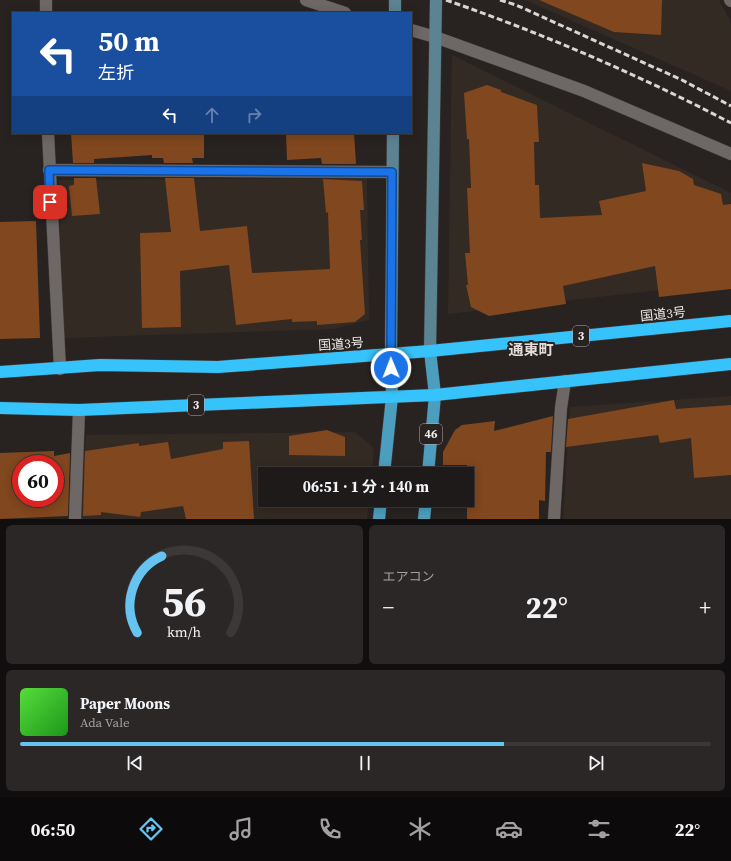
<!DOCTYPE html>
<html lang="ja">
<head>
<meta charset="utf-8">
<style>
  body { margin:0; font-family:"Source Serif 4","Noto Sans JP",serif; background:#2b2726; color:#f1f3f6; height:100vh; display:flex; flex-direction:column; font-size:15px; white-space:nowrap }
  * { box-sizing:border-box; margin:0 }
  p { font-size:13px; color:#a1a1a2 }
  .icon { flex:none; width:22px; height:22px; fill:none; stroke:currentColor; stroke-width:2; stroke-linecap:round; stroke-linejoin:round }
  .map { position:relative; height:519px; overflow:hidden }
  .panel { display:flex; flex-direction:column; gap:6px; padding:6px; background:#100e0e; flex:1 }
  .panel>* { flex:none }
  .top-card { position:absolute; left:12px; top:12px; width:400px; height:122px; border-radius:0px; box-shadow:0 2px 10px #0003,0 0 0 1px #3c3838; background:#1a4fa0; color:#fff; overflow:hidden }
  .speed { position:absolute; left:12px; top:455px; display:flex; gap:8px; font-size:20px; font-weight:700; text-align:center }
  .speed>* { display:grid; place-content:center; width:52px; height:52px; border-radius:50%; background:#1e1a19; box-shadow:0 2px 10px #0003,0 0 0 1px #3c3838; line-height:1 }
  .speed .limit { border:6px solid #d22; background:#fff; color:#111 }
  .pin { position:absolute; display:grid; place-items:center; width:34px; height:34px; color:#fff; margin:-17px; border-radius:8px; box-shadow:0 2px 6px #0006 }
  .me { position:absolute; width:44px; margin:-22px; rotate:359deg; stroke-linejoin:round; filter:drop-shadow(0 0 3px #0008) }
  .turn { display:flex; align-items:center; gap:14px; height:84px; padding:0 20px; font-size:18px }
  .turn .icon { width:52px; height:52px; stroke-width:2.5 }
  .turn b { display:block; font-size:28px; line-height:34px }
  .lanes { display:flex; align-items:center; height:38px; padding:0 20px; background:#0003; justify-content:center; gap:20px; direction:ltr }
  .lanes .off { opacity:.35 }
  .big { font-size:30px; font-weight:700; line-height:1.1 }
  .panel .widget { flex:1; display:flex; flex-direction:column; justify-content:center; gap:6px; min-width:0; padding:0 14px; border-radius:6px; background:#2b2726 }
  .panel .dial { align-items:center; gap:0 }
  .dial svg { height:104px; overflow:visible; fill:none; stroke:#3c3838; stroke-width:7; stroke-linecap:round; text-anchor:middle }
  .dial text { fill:#f1f3f6; stroke:none }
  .song { display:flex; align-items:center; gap:12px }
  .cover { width:48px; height:48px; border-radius:6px; background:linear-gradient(135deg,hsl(110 70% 55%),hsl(120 70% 35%)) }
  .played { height:4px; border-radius:2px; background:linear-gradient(90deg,#67c4f0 70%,#3c3838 70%) }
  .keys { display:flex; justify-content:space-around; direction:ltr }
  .heat { display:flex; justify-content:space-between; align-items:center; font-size:22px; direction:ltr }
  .panel .tiles { flex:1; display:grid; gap:6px; grid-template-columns:1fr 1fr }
  .widget:last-child { grid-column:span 2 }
  .trip { position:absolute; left:258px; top:467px; width:216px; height:40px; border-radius:0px; background:#1e1a19; box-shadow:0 2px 10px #0003,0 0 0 1px #3c3838; font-weight:700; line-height:40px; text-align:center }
  .dock { display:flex; height:64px; justify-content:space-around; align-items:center; background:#0c0a0a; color:#a1a1a2 }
  .dock .icon { width:28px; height:28px }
  .dock .selected { color:#67c4f0 }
  .dock b { font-size:18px; color:#f1f3f6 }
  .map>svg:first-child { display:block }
  .built { fill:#332a24 }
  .building { fill:#81471e; fill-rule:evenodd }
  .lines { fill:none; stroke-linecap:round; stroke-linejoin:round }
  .street-casing { stroke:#413e3c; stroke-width:13 }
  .secondary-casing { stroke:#413e3c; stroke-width:13 }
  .primary-casing { stroke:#413e3c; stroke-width:13 }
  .highway-casing { stroke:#413e3c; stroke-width:13 }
  .street { stroke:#6d6865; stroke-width:12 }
  .secondary { stroke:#5c8392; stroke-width:12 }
  .primary { stroke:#4c9ebe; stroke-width:12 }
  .highway { stroke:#36c2fa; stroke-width:12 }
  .rail { stroke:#d8d5d3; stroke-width:3; stroke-dasharray:6 3; stroke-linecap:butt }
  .route-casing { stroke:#114b97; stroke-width:10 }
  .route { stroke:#1a73e8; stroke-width:7 }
  .labels { text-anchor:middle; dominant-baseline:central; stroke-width:4; stroke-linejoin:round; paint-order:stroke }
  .shield { fill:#282321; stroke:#b3b0ae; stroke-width:1 }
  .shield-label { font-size:12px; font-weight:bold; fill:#efecea }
  .street-label { font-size:13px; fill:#efecea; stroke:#282321 }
  .quarter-label { font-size:15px; font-weight:bold; fill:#e3ddda; stroke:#282321 }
</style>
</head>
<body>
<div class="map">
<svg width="731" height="519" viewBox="0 0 731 519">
  <rect width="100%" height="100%" fill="#282321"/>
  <g class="built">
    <polygon points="525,0 719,0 731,23 731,91"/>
    <polygon points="452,55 731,193 731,282 448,314"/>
    <polygon points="367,178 369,320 333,329 64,338 58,180"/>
    <polygon points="731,396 731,519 563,519 570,407"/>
    <polygon points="355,432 374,448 372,474 265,474 265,500 369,500 367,519 79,519 86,435"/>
  </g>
  <g class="building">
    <polygon points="539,0 662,0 661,35 614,32"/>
    <polygon points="487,85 501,90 501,92 537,105 539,142 534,142 535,185 539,185 540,218 602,215 599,201 646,191 642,163 679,171 693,179 694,185 721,194 723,205 731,204 731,289 659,297 655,266 563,286 566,304 489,316 471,307 466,285 468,285 465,253 470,253 467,188 471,188 469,139 467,139 464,93"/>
    <polygon points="71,133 204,133 204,158 192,158 193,163 164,163 163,158 152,158 152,155 94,159 94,163 73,163"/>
    <polygon points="286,133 354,133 356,164 322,164 321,158 287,160"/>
    <polygon points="74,178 96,178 100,214 72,216 69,186 74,185"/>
    <polygon points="165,178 194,178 200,231 247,226 252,273 330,269 328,212 326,213 323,179 362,181 364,210 360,210 362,240 360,240 365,314 355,322 317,325 317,321 292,322 292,319 236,325 229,265 180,271 181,327 142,328 140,233 171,232"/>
    <polygon points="36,221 40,338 0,339 0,222"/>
    <polygon points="674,400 676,409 731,405 731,475 694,478 691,438 660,443 658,435 566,447 568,419"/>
    <polygon points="553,416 551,452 546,452 545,501 539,500 539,519 467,519 467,465 443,465 443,452 455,430 462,425 495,421 494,431"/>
    <polygon points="327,430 345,437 345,456 289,455 289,436"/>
    <polygon points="249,441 254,519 186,519 183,506 141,512 140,517 101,512 101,515 83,516 85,451 139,443 139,446 168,442 171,459 223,449 223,442"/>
    <path d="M 54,451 L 54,456 L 70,453 L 68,516 L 0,519 L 0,453 ZM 21,464 L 55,464 L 55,498 L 21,498 Z"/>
  </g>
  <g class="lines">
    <g class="street-casing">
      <g id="street">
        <polyline points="46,0 46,13"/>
        <polyline points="306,0 345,13"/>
        <polyline points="730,0 731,1"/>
        <polyline points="411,30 435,37 584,91 731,154"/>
        <polyline points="48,133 60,369"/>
        <polyline points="49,170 392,172"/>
        <polyline points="75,519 79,410"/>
        <polyline points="554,519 561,408 565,381"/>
      </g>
    </g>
    <g class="secondary-casing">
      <g id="secondary">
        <polyline points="395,13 395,0"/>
        <polyline points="430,351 436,0"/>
        <polyline points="391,354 393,133"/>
      </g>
    </g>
    <g class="primary-casing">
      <g id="primary">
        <polyline points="384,474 392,397 391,354"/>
        <polyline points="428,474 435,395 430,351"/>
        <polyline points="379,519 381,500"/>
        <polyline points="424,519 426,500"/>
      </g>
    </g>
    <g class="highway-casing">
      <g id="highway">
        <polyline points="0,372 100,365 218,367 430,351 731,321"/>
        <polyline points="0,408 79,410 435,395 731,364"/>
      </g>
    </g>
    <use href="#street" class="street"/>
    <use href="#secondary" class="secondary"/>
    <use href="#primary" class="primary"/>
    <use href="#highway" class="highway"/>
    <g class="rail">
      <path d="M 446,0 C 544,34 639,75 731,123"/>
      <polyline points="500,0 516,5 682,80 731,106"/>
    </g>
  </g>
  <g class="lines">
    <g class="route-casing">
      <polyline id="route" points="50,202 49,170 392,172 391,368"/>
    </g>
    <use href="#route" class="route"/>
  </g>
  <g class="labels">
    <g class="shield">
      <rect x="573" y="326" width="16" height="20" rx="3"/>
      <rect x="188" y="395" width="16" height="20" rx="3"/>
      <rect x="420" y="424" width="22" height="20" rx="3"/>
    </g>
    <g class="shield-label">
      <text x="581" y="336">3</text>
      <text x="196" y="405">3</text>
      <text x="431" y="434">46</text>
    </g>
    <g class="street-label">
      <text transform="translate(663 314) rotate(-6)">国道3号</text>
      <text transform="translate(341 344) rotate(-4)">国道3号</text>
    </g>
    <g class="quarter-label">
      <text x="531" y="349">通東町</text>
    </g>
  </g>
</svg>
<div class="speed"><div class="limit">60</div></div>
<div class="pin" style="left:50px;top:202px;background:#d93025"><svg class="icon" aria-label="arrive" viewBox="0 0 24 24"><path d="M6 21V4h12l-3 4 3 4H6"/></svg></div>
<svg class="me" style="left:391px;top:368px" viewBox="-20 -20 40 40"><circle r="17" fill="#1a73e8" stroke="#fff" stroke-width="3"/><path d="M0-11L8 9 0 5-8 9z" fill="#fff"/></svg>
<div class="trip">06:51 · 1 分 · 140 m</div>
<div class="top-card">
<div class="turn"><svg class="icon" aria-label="left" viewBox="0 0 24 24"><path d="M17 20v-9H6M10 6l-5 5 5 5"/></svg><div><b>50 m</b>左折</div></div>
<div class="lanes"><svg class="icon" aria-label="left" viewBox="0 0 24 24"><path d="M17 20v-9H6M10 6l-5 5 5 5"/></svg><svg class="icon off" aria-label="ahead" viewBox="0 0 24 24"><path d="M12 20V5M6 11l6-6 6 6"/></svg><svg class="icon off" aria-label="right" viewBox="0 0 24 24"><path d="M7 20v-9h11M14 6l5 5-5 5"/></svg></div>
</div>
</div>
<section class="panel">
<div class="tiles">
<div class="widget dial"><svg viewBox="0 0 100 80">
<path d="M14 69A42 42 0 1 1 86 69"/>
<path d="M14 69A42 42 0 0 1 33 10" stroke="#67c4f0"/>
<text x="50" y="56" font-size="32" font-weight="700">56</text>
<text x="50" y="72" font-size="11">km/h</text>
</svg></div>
<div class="widget"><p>エアコン</p>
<div class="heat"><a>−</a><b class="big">22°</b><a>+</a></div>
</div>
<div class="widget">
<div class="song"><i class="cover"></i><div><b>Paper Moons</b><p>Ada Vale</p></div></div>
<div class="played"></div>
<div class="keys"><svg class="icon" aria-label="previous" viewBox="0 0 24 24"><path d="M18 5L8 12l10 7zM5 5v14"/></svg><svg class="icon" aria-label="pause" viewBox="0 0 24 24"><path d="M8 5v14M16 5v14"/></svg><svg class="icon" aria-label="next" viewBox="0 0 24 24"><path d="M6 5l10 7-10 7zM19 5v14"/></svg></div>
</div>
</div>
</section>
<nav class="dock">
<b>06:50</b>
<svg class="icon selected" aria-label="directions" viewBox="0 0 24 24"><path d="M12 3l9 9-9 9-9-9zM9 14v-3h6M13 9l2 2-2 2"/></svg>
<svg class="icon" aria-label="music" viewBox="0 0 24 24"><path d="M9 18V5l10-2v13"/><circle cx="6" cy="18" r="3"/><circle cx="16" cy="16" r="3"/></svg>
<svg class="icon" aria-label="phone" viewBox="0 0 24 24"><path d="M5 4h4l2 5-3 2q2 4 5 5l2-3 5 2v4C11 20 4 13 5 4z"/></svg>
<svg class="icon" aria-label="climate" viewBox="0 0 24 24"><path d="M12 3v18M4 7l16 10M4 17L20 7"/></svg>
<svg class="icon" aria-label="car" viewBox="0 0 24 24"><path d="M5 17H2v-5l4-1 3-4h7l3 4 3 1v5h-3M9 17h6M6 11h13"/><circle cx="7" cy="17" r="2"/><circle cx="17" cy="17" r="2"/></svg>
<svg class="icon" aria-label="filters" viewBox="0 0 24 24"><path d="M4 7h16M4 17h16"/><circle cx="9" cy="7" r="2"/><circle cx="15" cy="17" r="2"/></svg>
<b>22°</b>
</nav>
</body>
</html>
